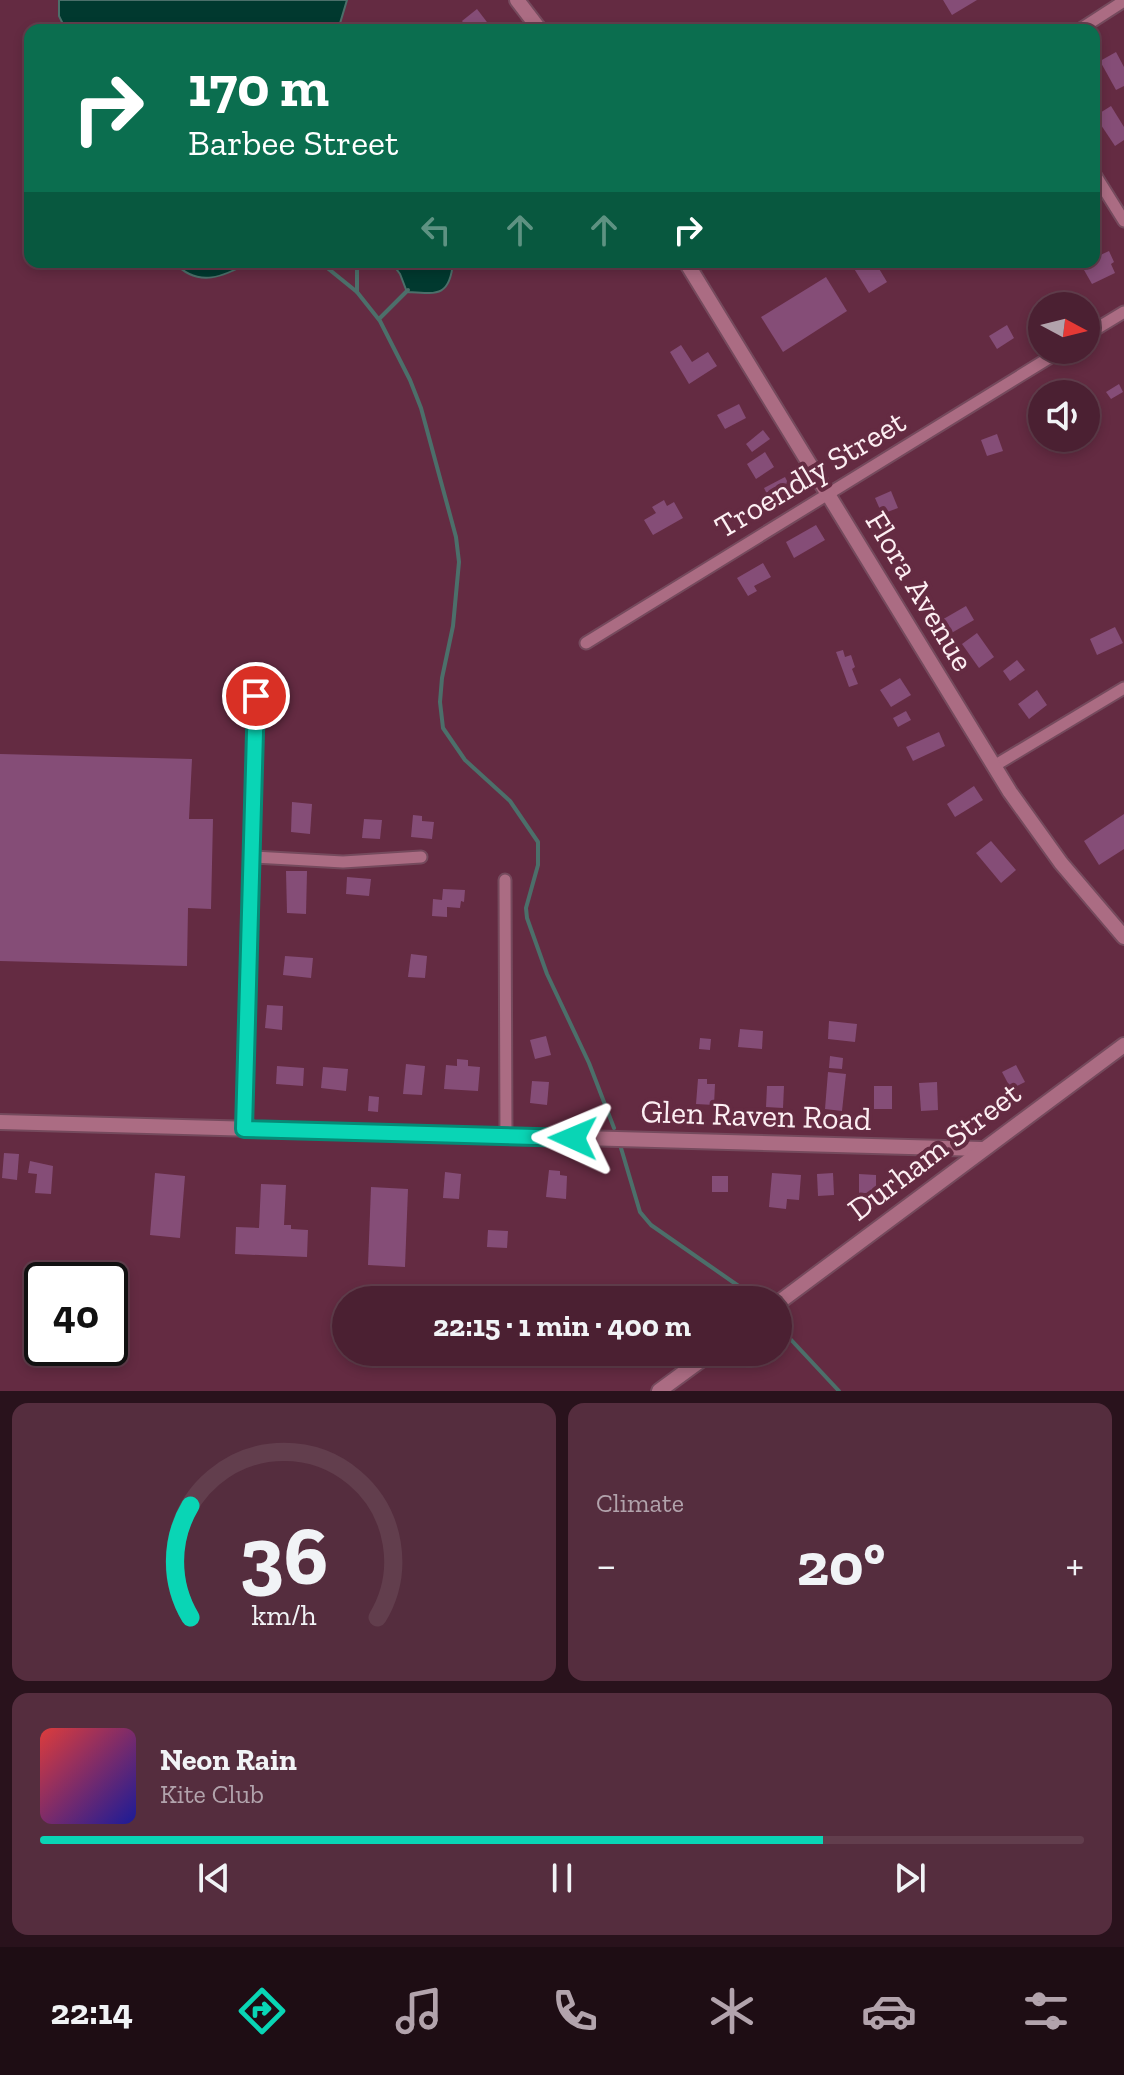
<!DOCTYPE html>
<html lang="en">
<head>
<meta charset="utf-8">
<style>
  body { margin:0; font-family:"Zilla Slab",serif; background:#552d3e; color:#f1f3f6; height:100vh; display:flex; flex-direction:column; font-size:30px; white-space:nowrap }
  * { box-sizing:border-box; margin:0 }
  p { font-size:26px; color:#b2a3ac }
  .icon { flex:none; width:44px; height:44px; fill:none; stroke:currentColor; stroke-width:2; stroke-linecap:round; stroke-linejoin:round }
  .map { position:relative; height:1391px; overflow:hidden }
  .details { display:flex; flex-direction:column; gap:12px; padding:12px; background:#29121c; flex:1 }
  .details>* { flex:none }
  .guide { position:absolute; left:24px; top:24px; width:1076px; height:244px; border-radius:16px; box-shadow:0 4px 12px #0003,0 0 0 2px #623e4d; background:#0b6e4f; color:#fff; overflow:hidden }
  .needle { width:52px; rotate:97deg }
  .controls { position:absolute; left:1028px; top:292px; display:grid; gap:16px }
  .controls a { display:grid; place-items:center; width:72px; height:72px; border-radius:50%; background:#4b2032; box-shadow:0 4px 12px #0003,0 0 0 2px #623e4d; font-size:40px }
  .speed { position:absolute; left:24px; top:1262px; display:flex; gap:16px; font-size:40px; font-weight:700; text-align:center }
  .speed>* { display:grid; place-content:center; width:104px; height:104px; border-radius:50%; background:#4b2032; box-shadow:0 4px 12px #0003,0 0 0 2px #623e4d; line-height:1 }
  .speed .limit { border:4px solid #111; border-radius:12px; background:#fff; color:#111 }
  .pin { position:absolute; display:grid; place-items:center; width:68px; height:68px; color:#fff; margin:-34px; border:4px solid #fff; border-radius:50%; box-shadow:0 2px 8px #0007 }
  .me { position:absolute; width:88px; margin:-44px; rotate:271deg; stroke-linejoin:round; filter:drop-shadow(0 0 6px #0008) }
  .turn { display:flex; align-items:center; gap:28px; height:168px; padding:0 32px; font-size:36px }
  .turn .icon { width:104px; height:104px; stroke-width:2.5 }
  .turn b { display:block; font-size:56px; line-height:68px }
  .lanes { display:flex; align-items:center; height:76px; padding:0 32px; background:#0003; justify-content:center; gap:40px; direction:ltr }
  .lanes .off { opacity:.35 }
  .big { font-size:60px; font-weight:700; line-height:1.1 }
  .details .card { flex:1; display:flex; flex-direction:column; justify-content:center; gap:12px; min-width:0; padding:0 28px; border-radius:16px; background:#552d3e }
  .details .dial { align-items:center; gap:0 }
  .dial svg { height:208px; overflow:visible; fill:none; stroke:#623e4d; stroke-width:7; stroke-linecap:round; text-anchor:middle }
  .dial text { fill:#f1f3f6; stroke:none }
  .song { display:flex; align-items:center; gap:24px }
  .cover { width:96px; height:96px; border-radius:12px; background:linear-gradient(135deg,hsl(0 70% 55%),hsl(240 70% 35%)) }
  .played { height:8px; border-radius:4px; background:linear-gradient(90deg,#09d5b5 75%,#623e4d 75%) }
  .keys { display:flex; justify-content:space-around; direction:ltr }
  .heat { display:flex; justify-content:space-between; align-items:center; font-size:44px; direction:ltr }
  .details .tiles { flex:1; display:grid; gap:12px; grid-template-columns:1fr 1fr }
  .card:last-child { grid-column:span 2 }
  .trip { position:absolute; left:332px; top:1286px; width:460px; height:80px; border-radius:40px; background:#4b2032; box-shadow:0 4px 12px #0003,0 0 0 2px #623e4d; font-weight:700; line-height:80px; text-align:center }
  .tabs { display:flex; height:128px; justify-content:space-around; align-items:center; background:#1e0d14; color:#b2a3ac }
  .tabs .icon { width:56px; height:56px }
  .tabs .selected { color:#09d5b5 }
  .tabs b { font-size:36px; color:#f1f3f6 }
  .map>svg:first-child { display:block }
  .water { fill:#01392f; stroke:#4c6f6a; stroke-width:2 }
  .lines { fill:none; stroke-linecap:round; stroke-linejoin:round }
  .stream { stroke:#4c6f6a; stroke-width:4 }
  .building { fill:#854d77 }
  .minor-casing { stroke:#754a5d; stroke-width:15 }
  .tertiary-casing { stroke:#754a5d; stroke-width:18 }
  .minor { stroke:#ab6c83; stroke-width:11 }
  .tertiary { stroke:#ab6c83; stroke-width:14 }
  .route-casing { stroke:#068a76; stroke-width:20 }
  .route { stroke:#09d5b5; stroke-width:14 }
  .labels { text-anchor:middle; dominant-baseline:central; stroke-width:8; stroke-linejoin:round; paint-order:stroke }
  .street-label { font-size:32px; fill:#fceef2; stroke:#642b42 }
</style>
</head>
<body>
<div class="map">
<svg width="1124" height="1391" viewBox="0 0 1124 1391">
  <rect width="100%" height="100%" fill="#642b42"/>
  <g class="water">
    <polygon points="59,0 347,0 338,30 66,30 59,16"/>
    <path d="M 174,262 L 250,262 C 225,276 198,289 174,262 Z"/>
    <path d="M 391,262 L 453,262 C 450,297 437,294 407,292 L 400,274 Z"/>
  </g>
  <g class="lines">
    <g class="stream">
      <polyline points="320,262 357,292 380,321 410,380 421,408 456,537 459,562 453,626 442,678 440,702 443,728 465,760 510,801 538,842 538,865 526,908 527,918 547,974 589,1063 614,1128"/>
      <polyline points="357,262 357,292"/>
      <polyline points="379,319 408,290"/>
      <polyline points="621,1148 640,1212 651,1225 753,1296"/>
      <polyline points="781,1329 839,1391"/>
    </g>
  </g>
  <g class="building">
    <polygon points="943,0 977,0 952,15"/>
    <polygon points="477,9 493,30 469,30 462,21"/>
    <polygon points="626,25 644,29 644,30 624,30"/>
    <polygon points="1116,52 1124,67 1124,86 1116,90 1100,61"/>
    <polygon points="1111,106 1124,127 1124,140 1115,146 1095,116"/>
    <polygon points="1109,251 1114,262 1111,264 1115,273 1092,284 1084,270 1093,266 1091,262 1094,262 1094,258"/>
    <polygon points="850,262 875,262 887,282 869,293"/>
    <polygon points="892,262 908,262 896,269"/>
    <polygon points="826,277 847,311 783,352 761,317"/>
    <polygon points="1007,325 1014,338 997,349 989,336"/>
    <polygon points="681,345 692,362 708,352 717,366 689,384 670,352"/>
    <polygon points="1119,384 1123,392 1111,399 1106,392"/>
    <polygon points="1042,401 1042,421 1037,423 1029,409"/>
    <polygon points="739,404 746,418 725,429 717,415"/>
    <polygon points="763,430 770,439 752,452 746,444"/>
    <polygon points="997,434 1003,451 987,456 981,440"/>
    <polygon points="765,452 774,467 756,479 747,464"/>
    <polygon points="785,477 793,493 772,504 764,488"/>
    <polygon points="891,491 898,508 882,514 875,498"/>
    <polygon points="664,500 667,506 674,502 683,518 653,535 644,520 656,513 652,507"/>
    <polygon points="816,525 825,540 794,558 786,542"/>
    <polygon points="763,563 771,577 754,586 757,591 748,596 737,578"/>
    <polygon points="966,606 974,620 948,635 940,621"/>
    <polygon points="1115,627 1123,643 1097,655 1090,639"/>
    <polygon points="977,633 994,657 979,668 962,644"/>
    <polygon points="843,650 845,657 851,655 855,667 852,669 858,684 849,687 836,652"/>
    <polygon points="1017,660 1025,670 1010,681 1003,671"/>
    <polygon points="900,678 911,695 891,707 880,690"/>
    <polygon points="1037,690 1047,705 1029,719 1018,704"/>
    <polygon points="906,711 911,720 898,727 893,718"/>
    <polygon points="939,732 945,746 913,761 906,747"/>
    <polygon points="0,754 192,759 189,819 213,819 211,909 188,908 187,966 0,961"/>
    <polygon points="974,786 983,800 955,817 947,804"/>
    <polygon points="292,802 312,804 310,834 291,832"/>
    <polygon points="1124,814 1124,849 1099,865 1084,841"/>
    <polygon points="413,815 422,816 422,821 434,822 432,839 411,837"/>
    <polygon points="364,819 382,820 380,839 362,838"/>
    <polygon points="991,841 1016,870 1001,883 976,853"/>
    <polygon points="286,871 307,871 306,914 287,913"/>
    <polygon points="347,877 371,879 369,896 346,894"/>
    <polygon points="443,889 465,890 464,902 461,901 460,908 447,907 447,917 432,916 433,899 442,900"/>
    <polygon points="411,954 427,956 425,978 408,977"/>
    <polygon points="285,956 313,958 311,978 283,975"/>
    <polygon points="267,1005 283,1006 282,1030 265,1028"/>
    <polygon points="829,1021 857,1024 855,1042 828,1039"/>
    <polygon points="740,1029 763,1031 762,1049 738,1047"/>
    <polygon points="546,1036 551,1055 535,1059 530,1040"/>
    <polygon points="700,1038 711,1039 710,1050 699,1049"/>
    <polygon points="830,1056 843,1058 842,1069 829,1068"/>
    <polygon points="457,1059 468,1060 468,1066 480,1067 478,1091 444,1089 446,1065 457,1066"/>
    <polygon points="406,1064 425,1066 422,1095 403,1094"/>
    <polygon points="1016,1065 1025,1082 1011,1089 1002,1072"/>
    <polygon points="277,1066 304,1068 303,1086 276,1084"/>
    <polygon points="323,1067 348,1069 346,1091 321,1088"/>
    <polygon points="828,1072 846,1074 842,1111 825,1109"/>
    <polygon points="698,1079 707,1079 707,1084 715,1084 714,1105 696,1104"/>
    <polygon points="532,1081 549,1082 547,1105 530,1103"/>
    <polygon points="937,1082 938,1110 921,1111 919,1083"/>
    <polygon points="767,1086 784,1086 783,1108 766,1107"/>
    <rect x="874" y="1086" width="18" height="23"/>
    <polygon points="369,1096 379,1097 378,1112 368,1111"/>
    <polygon points="4,1153 19,1154 17,1180 2,1178"/>
    <polygon points="30,1161 53,1166 51,1194 35,1193 37,1174 28,1173"/>
    <polygon points="549,1170 560,1171 560,1175 567,1176 566,1199 546,1197"/>
    <polygon points="445,1172 461,1174 459,1199 443,1198"/>
    <polygon points="155,1173 185,1176 180,1238 150,1235"/>
    <polygon points="772,1173 801,1175 799,1200 787,1199 786,1209 769,1207"/>
    <polygon points="833,1173 834,1195 818,1196 817,1174"/>
    <polygon points="859,1174 876,1175 876,1193 859,1193"/>
    <rect x="712" y="1176" width="16" height="16"/>
    <polygon points="261,1184 286,1185 284,1225 291,1225 291,1229 308,1230 307,1257 235,1254 236,1227 259,1228"/>
    <polygon points="371,1187 408,1189 405,1267 368,1265"/>
    <polygon points="488,1230 508,1231 507,1248 487,1247"/>
    <polygon points="613,1352 647,1354 656,1352 651,1365"/>
  </g>
  <g class="lines">
    <g class="minor-casing">
      <g id="minor">
        <polyline points="1079,30 1124,1"/>
        <polyline points="1094,173 1124,221"/>
        <polyline points="1086,335 1124,312"/>
        <polyline points="586,643 1062,350"/>
        <polyline points="994,766 1124,688"/>
        <polyline points="252,857 343,862 421,857"/>
        <polyline points="505,880 506,1136"/>
        <polyline points="244,1129 256,696"/>
      </g>
    </g>
    <g class="tertiary-casing">
      <g id="tertiary">
        <polyline points="517,0 540,30"/>
        <polyline points="686,262 1010,792 1061,863 1124,937"/>
        <polyline points="0,1122 982,1149"/>
        <polyline points="778,1303 1124,1045"/>
        <polyline points="659,1391 712,1352"/>
      </g>
    </g>
    <use href="#minor" class="minor"/>
    <use href="#tertiary" class="tertiary"/>
  </g>
  <g class="lines">
    <g class="route-casing">
      <polyline id="route" points="256,696 244,1129 573,1138"/>
    </g>
    <use href="#route" class="route"/>
  </g>
  <g class="labels">
    <g class="street-label">
      <text transform="translate(810 474) rotate(-31)">Troendly Street</text>
      <text transform="translate(920 591) rotate(59)">Flora Avenue</text>
      <text transform="translate(756 1115) rotate(2)">Glen Raven Road</text>
      <text transform="translate(934 1151) rotate(-37)">Durham Street</text>
    </g>
  </g>
</svg>
<div class="controls">
<a><svg class="needle" viewBox="-14 -14 28 28"><path d="M0-13l5 13h-10z" fill="#e53935"/><path d="M0 13l5-13h-10z" fill="#b2a3ac"/></svg></a>
<a><svg class="icon" aria-label="sound" viewBox="0 0 24 24"><path d="M4 9h4l5-4v14l-5-4H4zM17 9q2 3 0 6"/></svg></a>
</div>
<div class="speed"><div class="limit">40</div></div>
<div class="pin" style="left:256px;top:696px;background:#d93025"><svg class="icon" aria-label="arrive" viewBox="0 0 24 24"><path d="M6 21V4h12l-3 4 3 4H6"/></svg></div>
<svg class="me" style="left:573px;top:1138px" viewBox="-20 -20 40 40"><path d="M0-17L14 15 0 8-14 15z" fill="#09d5b5" stroke="#fff" stroke-width="4"/></svg>
<div class="trip">22:15 · 1 min · 400 m</div>
<div class="guide">
<div class="turn"><svg class="icon" aria-label="right" viewBox="0 0 24 24"><path d="M7 20v-9h11M14 6l5 5-5 5"/></svg><div><b>170 m</b>Barbee Street</div></div>
<div class="lanes"><svg class="icon off" aria-label="left" viewBox="0 0 24 24"><path d="M17 20v-9H6M10 6l-5 5 5 5"/></svg><svg class="icon off" aria-label="ahead" viewBox="0 0 24 24"><path d="M12 20V5M6 11l6-6 6 6"/></svg><svg class="icon off" aria-label="ahead" viewBox="0 0 24 24"><path d="M12 20V5M6 11l6-6 6 6"/></svg><svg class="icon" aria-label="right" viewBox="0 0 24 24"><path d="M7 20v-9h11M14 6l5 5-5 5"/></svg></div>
</div>
</div>
<section class="details">
<div class="tiles">
<div class="card dial"><svg viewBox="0 0 100 80">
<path d="M14 69A42 42 0 1 1 86 69"/>
<path d="M14 69A42 42 0 0 1 14 26" stroke="#09d5b5"/>
<text x="50" y="56" font-size="32" font-weight="700">36</text>
<text x="50" y="72" font-size="11">km/h</text>
</svg></div>
<div class="card"><p>Climate</p>
<div class="heat"><a>−</a><b class="big">20°</b><a>+</a></div>
</div>
<div class="card">
<div class="song"><i class="cover"></i><div><b>Neon Rain</b><p>Kite Club</p></div></div>
<div class="played"></div>
<div class="keys"><svg class="icon" aria-label="previous" viewBox="0 0 24 24"><path d="M18 5L8 12l10 7zM5 5v14"/></svg><svg class="icon" aria-label="pause" viewBox="0 0 24 24"><path d="M8 5v14M16 5v14"/></svg><svg class="icon" aria-label="next" viewBox="0 0 24 24"><path d="M6 5l10 7-10 7zM19 5v14"/></svg></div>
</div>
</div>
</section>
<nav class="tabs">
<b>22:14</b>
<svg class="icon selected" aria-label="directions" viewBox="0 0 24 24"><path d="M12 3l9 9-9 9-9-9zM9 14v-3h6M13 9l2 2-2 2"/></svg>
<svg class="icon" aria-label="music" viewBox="0 0 24 24"><path d="M9 18V5l10-2v13"/><circle cx="6" cy="18" r="3"/><circle cx="16" cy="16" r="3"/></svg>
<svg class="icon" aria-label="phone" viewBox="0 0 24 24"><path d="M5 4h4l2 5-3 2q2 4 5 5l2-3 5 2v4C11 20 4 13 5 4z"/></svg>
<svg class="icon" aria-label="climate" viewBox="0 0 24 24"><path d="M12 3v18M4 7l16 10M4 17L20 7"/></svg>
<svg class="icon" aria-label="car" viewBox="0 0 24 24"><path d="M5 17H2v-5l4-1 3-4h7l3 4 3 1v5h-3M9 17h6M6 11h13"/><circle cx="7" cy="17" r="2"/><circle cx="17" cy="17" r="2"/></svg>
<svg class="icon" aria-label="filters" viewBox="0 0 24 24"><path d="M4 7h16M4 17h16"/><circle cx="9" cy="7" r="2"/><circle cx="15" cy="17" r="2"/></svg>
</nav>
</body>
</html>
